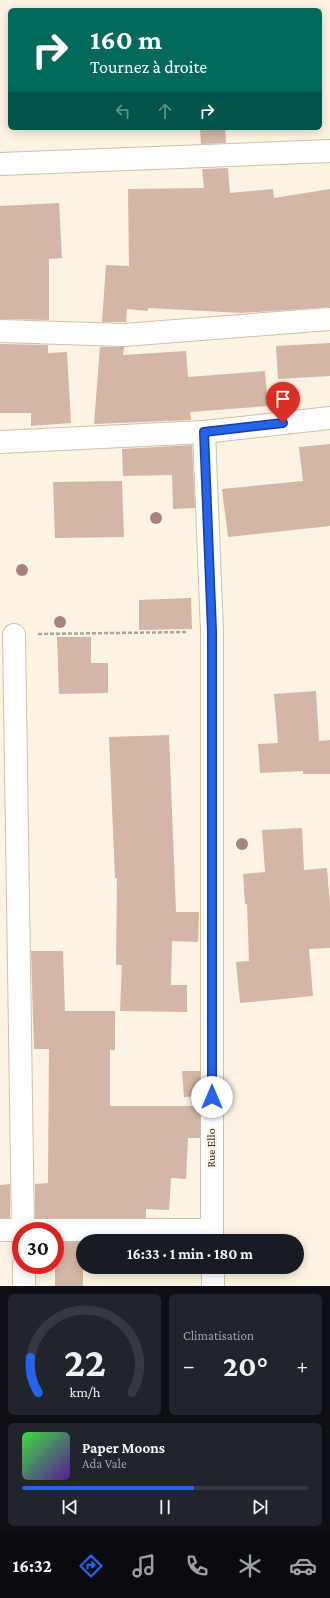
<!DOCTYPE html>
<html lang="fr">
<head>
<meta charset="utf-8">
<style>
  body { margin:0; font-family:"Crimson Pro",serif; background:#20242c; color:#f1f3f6; height:100vh; display:flex; flex-direction:column; font-size:15px; white-space:nowrap }
  * { box-sizing:border-box; margin:0 }
  p { font-size:13px; color:#9ea1a6 }
  .icon { flex:none; width:22px; height:22px; fill:none; stroke:currentColor; stroke-width:2; stroke-linecap:round; stroke-linejoin:round }
  .map { position:relative; height:1286px; overflow:hidden }
  .drawer { display:flex; flex-direction:column; gap:8px; padding:8px; background:#0d0f14; flex:1 }
  .drawer>* { flex:none }
  .top-card { position:absolute; left:8px; top:8px; width:314px; height:122px; border-radius:6px; box-shadow:0 2px 10px #0003; background:#00695c; color:#fff; overflow:hidden }
  .speed { position:absolute; left:12px; top:1222px; display:flex; gap:8px; font-size:20px; font-weight:700; text-align:center }
  .speed>* { display:grid; place-content:center; width:52px; height:52px; border-radius:50%; background:#171b24; box-shadow:0 2px 10px #0003; line-height:1 }
  .speed .limit { border:6px solid #d22; background:#fff; color:#111 }
  .pin { position:absolute; display:grid; place-items:center; width:34px; height:34px; color:#fff; margin:-41px -17px; border-radius:50% 50% 50% 0; rotate:-45deg; box-shadow:0 0 4px #0007 }
  .pin .icon { rotate:45deg }
  .me { position:absolute; width:44px; margin:-22px; rotate:0deg; stroke-linejoin:round; filter:drop-shadow(0 0 3px #0008) }
  .turn { display:flex; align-items:center; gap:14px; height:84px; padding:0 16px; font-size:18px }
  .turn .icon { width:52px; height:52px; stroke-width:2.5 }
  .turn b { display:block; font-size:28px; line-height:34px }
  .lanes { display:flex; align-items:center; height:38px; padding:0 16px; background:#0003; justify-content:center; gap:20px; direction:ltr }
  .lanes .off { opacity:.35 }
  .big { font-size:30px; font-weight:700; line-height:1.1 }
  .drawer .widget { flex:1; display:flex; flex-direction:column; justify-content:center; gap:6px; min-width:0; padding:0 14px; border-radius:6px; background:#20242c }
  .drawer .dial { align-items:center; gap:0 }
  .dial svg { height:104px; overflow:visible; fill:none; stroke:#363941; stroke-width:7; stroke-linecap:round; text-anchor:middle }
  .dial text { fill:#f1f3f6; stroke:none }
  .song { display:flex; align-items:center; gap:12px }
  .cover { width:48px; height:48px; border-radius:6px; background:linear-gradient(135deg,hsl(120 70% 55%),hsl(270 70% 35%)) }
  .played { height:4px; border-radius:2px; background:linear-gradient(90deg,#2563eb 60%,#363941 60%) }
  .keys { display:flex; justify-content:space-around; direction:ltr }
  .heat { display:flex; justify-content:space-between; align-items:center; font-size:22px; direction:ltr }
  .drawer .tiles { flex:1; display:grid; gap:8px; grid-template-columns:1fr 1fr }
  .widget:last-child { grid-column:span 2 }
  .trip { position:absolute; left:76px; top:1234px; width:228px; height:40px; border-radius:20px; background:#171b24; box-shadow:0 2px 10px #0003; font-weight:700; line-height:40px; text-align:center }
  .menu { display:flex; height:64px; justify-content:space-around; align-items:center; background:#090b0e; color:#9ea1a6 }
  .menu .icon { width:28px; height:28px }
  .menu .current { color:#2563eb }
  .menu b { font-size:18px; color:#f1f3f6 }
  .map>svg:first-child { display:block }
  .building { fill:#d3b6a5 }
  .lines { fill:none; stroke-linecap:round; stroke-linejoin:round }
  .minor-casing { stroke:#d0c0a5; stroke-width:24 }
  .path { stroke:#ada596; stroke-width:2.5; stroke-dasharray:4 2; stroke-linecap:butt }
  .minor { stroke:#fff; stroke-width:22 }
  .tree { fill:#a8837b }
  .route-casing { stroke:#184099; stroke-width:10 }
  .route { stroke:#2563eb; stroke-width:7 }
  .labels { text-anchor:middle; dominant-baseline:central; stroke-width:4; stroke-linejoin:round; paint-order:stroke }
  .street-label { font-size:12px; fill:#3d362b; stroke:#fdf3e2 }
</style>
</head>
<body>
<div class="map">
<svg width="330" height="1286" viewBox="0 0 330 1286">
  <rect width="100%" height="100%" fill="#fdf3e2"/>
  <g class="building">
    <polygon points="200,128 225,128 226,143 201,144"/>
    <polygon points="228,168 230,193 273,189 274,198 330,189 330,307 242,313 148,308 148,311 127,309 126,322 102,322 106,265 129,266 128,189 204,188 202,169"/>
    <polygon points="59,203 62,258 49,259 49,320 0,319 0,206"/>
    <polygon points="330,343 330,376 278,379 276,346"/>
    <polygon points="0,344 48,345 48,353 67,352 71,423 31,426 31,413 0,413"/>
    <polygon points="100,347 124,347 123,355 186,351 188,377 265,371 268,406 190,412 191,420 94,424"/>
    <polygon points="330,444 330,526 228,537 222,489 303,481 299,447"/>
    <polygon points="192,445 195,508 173,509 172,475 123,476 122,449"/>
    <polygon points="122,481 124,537 55,538 53,482"/>
    <polygon points="191,598 192,629 139,630 139,600"/>
    <polygon points="57,637 91,637 91,663 108,663 108,693 59,694"/>
    <polygon points="316,691 319,741 330,740 330,774 303,774 303,771 260,773 258,744 278,743 274,694"/>
    <polygon points="169,735 176,912 199,912 198,942 172,941 171,985 187,985 187,1012 120,1011 122,965 116,965 117,878 115,878 109,737"/>
    <polygon points="302,828 304,870 327,868 330,906 330,948 309,949 313,996 240,1003 236,962 249,961 247,904 245,904 243,874 265,872 262,830"/>
    <polygon points="31,951 63,951 65,1011 115,1011 115,1050 110,1050 110,1106 200,1106 200,1138 188,1138 186,1179 171,1178 169,1210 146,1209 146,1218 35,1218 35,1184 48,1183 49,1049 34,1049"/>
    <polygon points="182,1071 200,1071 200,1096 184,1097"/>
    <polygon points="10,1184 10,1218 0,1218 0,1185"/>
    <rect x="55" y="1242" width="28" height="44"/>
  </g>
  <g class="lines">
    <g class="minor-casing">
      <g id="minor">
        <polyline points="0,164 330,151"/>
        <polyline points="0,331 124,335 330,319"/>
        <polyline points="204,432 212,631 212,1241"/>
        <polyline points="0,442 204,432 330,418"/>
        <polyline points="14,635 23,1231"/>
        <polyline points="0,1230 212,1230"/>
        <polyline points="24,1265 24,1286"/>
        <polyline points="213,1267 213,1286"/>
      </g>
    </g>
    <polyline class="path" points="38,634 187,632"/>
    <use href="#minor" class="minor"/>
  </g>
  <g class="tree">
    <circle cx="156" cy="518" r="6"/>
    <circle cx="22" cy="570" r="6"/>
    <circle cx="60" cy="622" r="6"/>
    <circle cx="242" cy="844" r="6"/>
  </g>
  <g class="lines">
    <g class="route-casing">
      <polyline id="route" points="212,1097 212,631 204,432 283,423"/>
    </g>
    <use href="#route" class="route"/>
  </g>
  <g class="labels">
    <g class="street-label">
      <text transform="translate(211 1148) rotate(-90)">Rue Ello</text>
    </g>
  </g>
</svg>
<div class="speed"><div class="limit">30</div></div>
<div class="pin" style="left:283px;top:423px;background:#d93025"><svg class="icon" aria-label="arrive" viewBox="0 0 24 24"><path d="M6 21V4h12l-3 4 3 4H6"/></svg></div>
<svg class="me" style="left:212px;top:1097px" viewBox="-20 -20 40 40"><circle r="19" fill="#fff"/><path d="M0-13L10 11 0 6-10 11z" fill="#2563eb"/></svg>
<div class="trip">16:33 · 1 min · 180 m</div>
<div class="top-card">
<div class="turn"><svg class="icon" aria-label="right" viewBox="0 0 24 24"><path d="M7 20v-9h11M14 6l5 5-5 5"/></svg><div><b>160 m</b>Tournez à droite</div></div>
<div class="lanes"><svg class="icon off" aria-label="left" viewBox="0 0 24 24"><path d="M17 20v-9H6M10 6l-5 5 5 5"/></svg><svg class="icon off" aria-label="ahead" viewBox="0 0 24 24"><path d="M12 20V5M6 11l6-6 6 6"/></svg><svg class="icon" aria-label="right" viewBox="0 0 24 24"><path d="M7 20v-9h11M14 6l5 5-5 5"/></svg></div>
</div>
</div>
<section class="drawer">
<div class="tiles">
<div class="widget dial"><svg viewBox="0 0 100 80">
<path d="M14 69A42 42 0 1 1 86 69"/>
<path d="M14 69A42 42 0 0 1 8 42" stroke="#2563eb"/>
<text x="50" y="56" font-size="32" font-weight="700">22</text>
<text x="50" y="72" font-size="11">km/h</text>
</svg></div>
<div class="widget"><p>Climatisation</p>
<div class="heat"><a>−</a><b class="big">20°</b><a>+</a></div>
</div>
<div class="widget">
<div class="song"><i class="cover"></i><div><b>Paper Moons</b><p>Ada Vale</p></div></div>
<div class="played"></div>
<div class="keys"><svg class="icon" aria-label="previous" viewBox="0 0 24 24"><path d="M18 5L8 12l10 7zM5 5v14"/></svg><svg class="icon" aria-label="pause" viewBox="0 0 24 24"><path d="M8 5v14M16 5v14"/></svg><svg class="icon" aria-label="next" viewBox="0 0 24 24"><path d="M6 5l10 7-10 7zM19 5v14"/></svg></div>
</div>
</div>
</section>
<nav class="menu">
<b>16:32</b>
<svg class="icon current" aria-label="directions" viewBox="0 0 24 24"><path d="M12 3l9 9-9 9-9-9zM9 14v-3h6M13 9l2 2-2 2"/></svg>
<svg class="icon" aria-label="music" viewBox="0 0 24 24"><path d="M9 18V5l10-2v13"/><circle cx="6" cy="18" r="3"/><circle cx="16" cy="16" r="3"/></svg>
<svg class="icon" aria-label="phone" viewBox="0 0 24 24"><path d="M5 4h4l2 5-3 2q2 4 5 5l2-3 5 2v4C11 20 4 13 5 4z"/></svg>
<svg class="icon" aria-label="climate" viewBox="0 0 24 24"><path d="M12 3v18M4 7l16 10M4 17L20 7"/></svg>
<svg class="icon" aria-label="car" viewBox="0 0 24 24"><path d="M5 17H2v-5l4-1 3-4h7l3 4 3 1v5h-3M9 17h6M6 11h13"/><circle cx="7" cy="17" r="2"/><circle cx="17" cy="17" r="2"/></svg>
</nav>
</body>
</html>
